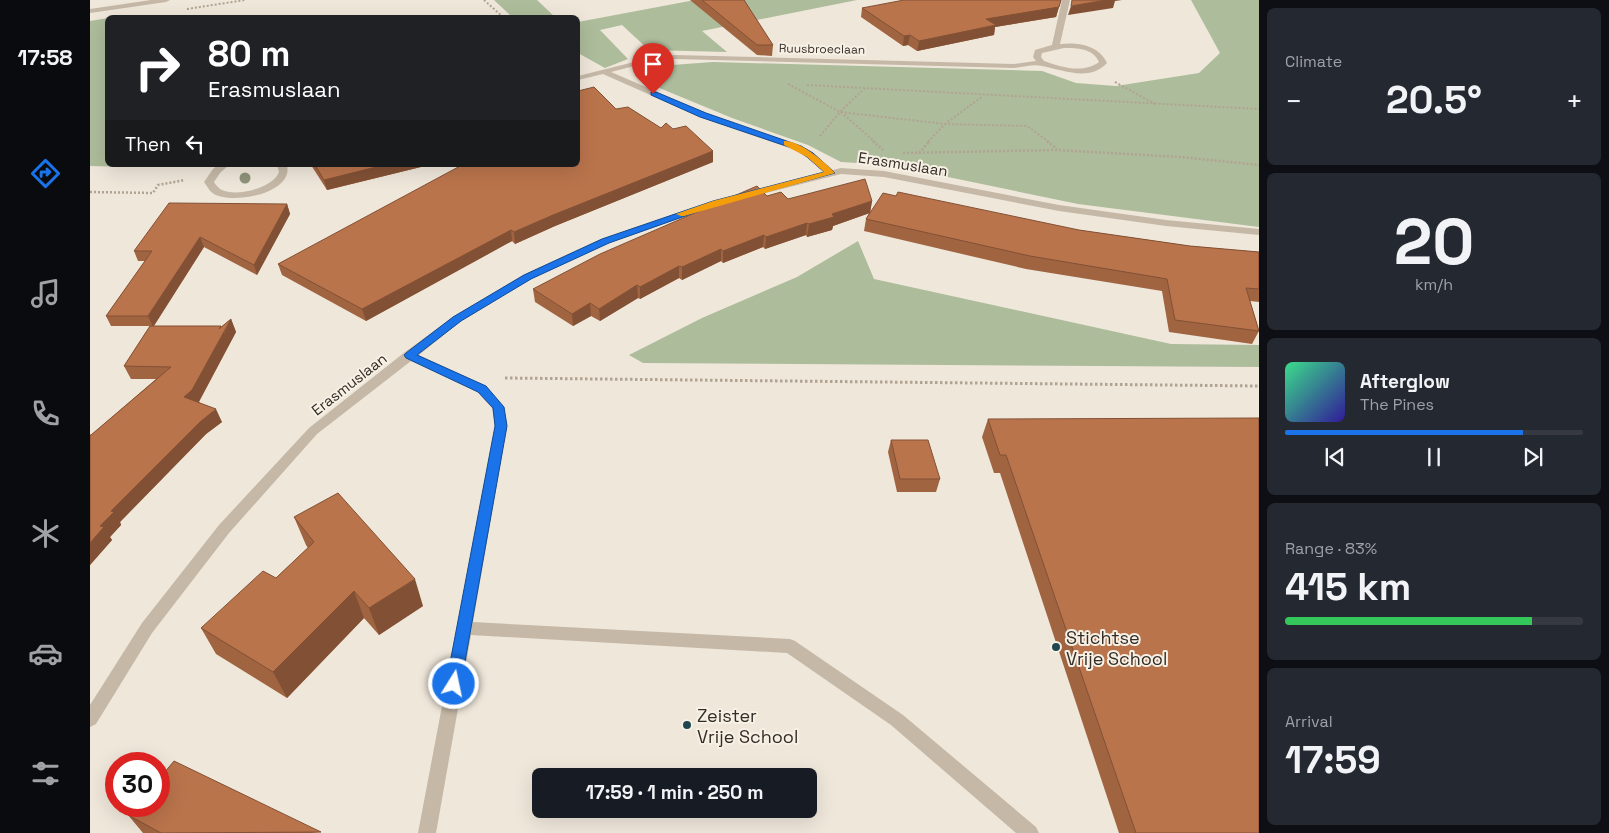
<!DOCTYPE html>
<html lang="en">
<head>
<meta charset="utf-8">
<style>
  body { margin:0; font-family:"Space Grotesk",sans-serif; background:#242831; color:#f1f3f6; height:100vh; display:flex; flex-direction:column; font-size:19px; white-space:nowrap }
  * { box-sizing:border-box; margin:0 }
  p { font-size:16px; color:#9ea1a6 }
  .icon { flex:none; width:28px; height:28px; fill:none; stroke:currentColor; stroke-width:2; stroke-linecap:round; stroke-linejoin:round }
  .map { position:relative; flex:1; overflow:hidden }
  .panel { display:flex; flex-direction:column; gap:8px; padding:8px; background:#0d0f14; width:350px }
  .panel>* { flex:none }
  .banner { position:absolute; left:15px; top:15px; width:475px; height:152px; border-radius:8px; box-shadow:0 5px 20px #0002; background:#202124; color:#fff; overflow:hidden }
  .speed { position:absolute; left:15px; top:752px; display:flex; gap:10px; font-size:25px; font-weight:700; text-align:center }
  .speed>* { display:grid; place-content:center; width:65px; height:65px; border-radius:50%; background:#171b24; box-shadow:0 5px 20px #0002; line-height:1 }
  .speed .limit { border:8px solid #d22; background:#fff; color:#111 }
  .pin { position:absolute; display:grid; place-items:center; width:42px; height:42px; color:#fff; margin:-51px -21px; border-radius:50% 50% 50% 0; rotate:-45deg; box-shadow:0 0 5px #0007 }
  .pin .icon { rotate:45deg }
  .me { position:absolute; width:55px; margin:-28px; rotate:10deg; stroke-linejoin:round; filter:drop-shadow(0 0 4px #0008) }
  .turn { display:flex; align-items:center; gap:18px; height:105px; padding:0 20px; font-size:22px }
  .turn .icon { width:65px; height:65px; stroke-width:2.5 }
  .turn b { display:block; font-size:35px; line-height:42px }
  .then { display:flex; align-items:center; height:48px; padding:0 20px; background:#0003; gap:10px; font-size:19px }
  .big { font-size:38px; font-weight:800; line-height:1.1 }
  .panel .tile { flex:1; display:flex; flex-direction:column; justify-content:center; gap:8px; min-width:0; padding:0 18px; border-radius:8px; background:#242831 }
  .panel .dial { align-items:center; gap:0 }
  .dial b { font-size:65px; line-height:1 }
  .song { display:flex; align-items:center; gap:15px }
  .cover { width:60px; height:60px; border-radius:8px; background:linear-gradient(135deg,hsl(150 70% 55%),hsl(250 70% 35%)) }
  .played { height:5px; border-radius:2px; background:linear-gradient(90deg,#1a73e8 80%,#363941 80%) }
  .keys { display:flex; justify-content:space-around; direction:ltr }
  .heat { display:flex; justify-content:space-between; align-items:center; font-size:28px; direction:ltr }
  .charge { height:8px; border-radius:4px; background:linear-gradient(90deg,#34c759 83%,#363941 0) }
  .trip { position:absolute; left:442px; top:768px; width:285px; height:50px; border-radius:8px; background:#171b24; box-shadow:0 5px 20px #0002; font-weight:800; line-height:50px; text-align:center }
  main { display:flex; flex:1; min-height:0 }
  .menu { display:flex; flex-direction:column; width:90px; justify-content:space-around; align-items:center; background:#090b0e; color:#9ea1a6 }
  .menu .icon { width:35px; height:35px }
  .menu .current { color:#1a73e8 }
  .menu b { font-size:22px; color:#f1f3f6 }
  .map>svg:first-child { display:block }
  .green { fill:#adbc9b }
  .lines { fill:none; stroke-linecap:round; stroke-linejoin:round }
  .path-far2 { stroke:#b1a391; stroke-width:2; stroke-dasharray:2 2; stroke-linecap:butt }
  .path-far1 { stroke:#b1a391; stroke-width:2.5; stroke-dasharray:2 2; stroke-linecap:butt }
  .path { stroke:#b1a391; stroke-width:3; stroke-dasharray:2.5 2.5; stroke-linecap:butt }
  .minor { fill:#c5b8a7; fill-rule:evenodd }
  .tree { fill:#8e937b }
  .wall { fill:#a06441 }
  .shaded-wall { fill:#825135 }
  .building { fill:#ba744c; stroke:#825135 }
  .route { fill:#1a73e8; stroke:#114b97 }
  .slow { fill:#f59e0b }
  .poi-dot { fill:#204750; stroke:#f7f1e5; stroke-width:2 }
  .labels { text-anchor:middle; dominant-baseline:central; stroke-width:4; stroke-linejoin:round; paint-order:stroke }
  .far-street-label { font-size:12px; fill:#332c27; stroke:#f7f1e5 }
  .street-label { font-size:15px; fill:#332c27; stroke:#f7f1e5 }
  .near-poi-label { font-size:18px; fill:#332c27; stroke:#f7f1e5; text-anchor:start }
</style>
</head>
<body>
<main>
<nav class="menu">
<b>17:58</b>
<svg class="icon current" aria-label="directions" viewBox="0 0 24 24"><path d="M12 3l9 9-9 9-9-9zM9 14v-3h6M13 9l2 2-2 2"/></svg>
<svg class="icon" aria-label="music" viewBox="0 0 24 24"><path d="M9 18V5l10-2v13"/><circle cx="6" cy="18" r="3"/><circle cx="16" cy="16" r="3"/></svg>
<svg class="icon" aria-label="phone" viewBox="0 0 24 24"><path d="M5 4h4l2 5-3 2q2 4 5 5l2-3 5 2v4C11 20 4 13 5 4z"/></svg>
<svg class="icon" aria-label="climate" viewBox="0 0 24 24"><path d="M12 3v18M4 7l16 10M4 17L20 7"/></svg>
<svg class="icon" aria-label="car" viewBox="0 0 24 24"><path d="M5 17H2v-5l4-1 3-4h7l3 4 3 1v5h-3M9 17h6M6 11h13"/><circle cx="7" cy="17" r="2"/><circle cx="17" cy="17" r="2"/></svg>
<svg class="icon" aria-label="filters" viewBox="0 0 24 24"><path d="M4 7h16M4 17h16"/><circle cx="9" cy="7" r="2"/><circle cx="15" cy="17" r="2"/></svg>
</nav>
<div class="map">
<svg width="1169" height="833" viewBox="0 0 1169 833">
  <rect width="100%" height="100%" fill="#efe7da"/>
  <g class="green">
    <polygon points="404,0 447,0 465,17 422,17"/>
    <polygon points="605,0 767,0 612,31 637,52 559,50 532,25 510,30 538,59 515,68 488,53 488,22"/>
    <polygon points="1101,0 1169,0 1169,227 988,204 800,165 751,162 718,145 642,118 555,82 568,66 623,62 952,71 986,83 1026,86 1109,73 1130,53"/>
    <polygon points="18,18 18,165 41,165 41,167 0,166 0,21"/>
    <polygon points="768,241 784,279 1081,344 1169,345 1169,367 553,363 539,355 612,318 707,277"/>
  </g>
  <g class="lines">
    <g class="path-far2">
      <polyline points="394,0 414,18"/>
      <polyline points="97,9 155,0"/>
      <polyline points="1025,82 1065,104"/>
      <polyline points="698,84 750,112 855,124 937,126 959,142"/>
      <polyline points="717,85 1169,109"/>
      <polyline points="751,112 785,142"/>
      <polyline points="730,136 750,112 775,88"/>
      <polyline points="838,142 855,124 893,96"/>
    </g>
    <g class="path-far1">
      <polyline points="783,141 793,150"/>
      <polyline points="957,141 967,149"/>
      <polyline points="813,153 967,150 1090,157 1169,165"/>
      <polyline points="829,153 840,141"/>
      <polyline points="0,192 63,193 68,185 95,180"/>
    </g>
    <polyline class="path" points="415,378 1169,386"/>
    <g class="minor">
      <polygon points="61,0 80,0 76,2 0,13 0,9"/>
      <path d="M 972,0 L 980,0 L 970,44 C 988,42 1009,45 1017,63 C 999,82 974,70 952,66 C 944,64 933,67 924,68 L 585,59 L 560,62 L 521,72 L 616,113 L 711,146 L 723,153 L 743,170 L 751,168 L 794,171 L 969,205 L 1076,220 L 1169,229 L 1169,235 L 1076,226 L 969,211 L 794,177 L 751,174 L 629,205 L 519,243 L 441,279 L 371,321 L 329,355 L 396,386 L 414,407 L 417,426 L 383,622 L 700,639 L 705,641 L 813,715 L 946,827 L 949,833 L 926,833 L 801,725 L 697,653 L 381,635 L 346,833 L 328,833 L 405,426 L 402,408 L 388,392 L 321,361 L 227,434 L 139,533 L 62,633 L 6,724 L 0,727 L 0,705 L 52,623 L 129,525 L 219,428 L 315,352 L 363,317 L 433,275 L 511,239 L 623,201 L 735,172 L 717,157 L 705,150 L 610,117 L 513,74 L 488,80 L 488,76 L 560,58 L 585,55 L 924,64 L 946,61 L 943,57 L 945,50 L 962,45 ZM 974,48 C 987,48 1003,48 1009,62 C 993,74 971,67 954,61 L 951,57 L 952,53 Z"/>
      <path d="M 128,165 L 139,165 L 130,173 L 124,182 C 126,185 129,189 132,190 C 147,197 183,188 189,172 L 187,165 L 197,165 C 204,193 143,205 124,194 C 120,192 117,186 114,182 L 123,169 Z"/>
    </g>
  </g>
  <circle class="tree" cx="155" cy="178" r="5.5"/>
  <g class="wall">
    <polygon points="600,0 654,0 683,45 682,56 667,55"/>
    <polygon points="971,0 966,17 905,27 904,35 827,51 818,45 813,46 771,17 772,8"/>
    <polygon points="526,109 571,128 583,129 623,151 623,162 465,226 425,244 422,241 276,321 192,275 188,264"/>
    <polygon points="221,165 339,165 237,190"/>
    <polygon points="677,196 698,199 782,201 780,213 806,196 989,230 1100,246 1169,252 1169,302 1160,301 1169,331 1162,344 1079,332 1072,291 936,269 774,231 776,219 779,213 743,226 742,230 717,237 716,235 675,249 673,247 633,263 631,261 592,280 589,278 550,299 548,298 510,321 501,316 483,326 445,302 443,289"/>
    <polygon points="197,204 200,214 167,275 114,247 64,326 131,326 131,327 141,319 146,332 109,402 132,422 116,434 30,522 31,525 20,537 22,540 0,565 1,435 66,379 41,379 34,366 60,326 21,326 16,316 55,261 48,261 44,251"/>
    <polygon points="898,419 1169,833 1029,833 910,473 904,473 892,437"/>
    <polygon points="801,440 850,479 846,492 807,492 798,452"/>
    <polygon points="204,517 333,606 289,635 274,618 197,698 126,654 111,628 186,578 218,548 216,545"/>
    <polygon points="38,815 232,833 53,833"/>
  </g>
  <g class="shaded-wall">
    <polygon points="971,0 966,17 905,27 904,35 827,51 829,41 896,19"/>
    <polygon points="1016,0 1032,0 1025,1 1023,8 978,15 981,6"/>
    <polygon points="820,35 818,45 813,46 814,36"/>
    <polygon points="623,151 623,162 465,226 425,244 424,232 463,215"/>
    <polygon points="294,165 339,165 237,190 234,180"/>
    <polygon points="782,201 780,213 743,226 742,230 717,237 719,224 742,214"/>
    <polygon points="197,204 200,214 167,275 164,265"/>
    <polygon points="717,223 716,235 675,249 676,237"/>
    <polygon points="421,230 422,241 276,321 272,309"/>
    <polygon points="674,235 673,247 633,263 633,251"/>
    <polygon points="110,237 114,247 63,327 58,316"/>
    <polygon points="631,249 631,261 592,280 592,267"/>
    <polygon points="589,266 589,278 550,299 550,287"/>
    <polygon points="547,285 548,298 510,321 509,309"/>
    <polygon points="500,303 501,316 483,326 482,314"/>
    <polygon points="141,319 146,332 108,403 94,397 129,329 131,326 134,334"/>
    <polygon points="126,409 132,422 116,434 30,522 31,525 20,537 22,540 0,565 0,543 21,511 110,422"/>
    <polygon points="325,579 333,606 289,635 279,608"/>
    <polygon points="264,591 274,618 197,698 183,672"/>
  </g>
  <g class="building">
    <polygon points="612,0 654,0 683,45 667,45"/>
    <polygon points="814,0 971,0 969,7 896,19 906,25 829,41 820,35 814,36 772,8"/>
    <polygon points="982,0 1016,0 981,6"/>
    <polygon points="504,87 526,109 538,107 571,128 576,123 583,129 596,126 623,151 463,215 424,232 421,230 272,309 188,264 372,165 488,165 488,91"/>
    <polygon points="225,165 294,165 234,180"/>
    <polygon points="775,179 782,201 742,214 744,217 719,224 717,223 676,237 674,235 633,251 631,249 592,267 589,266 550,287 547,285 509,309 500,303 482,314 443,289 510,254 667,186 677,196 691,192 698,199"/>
    <polygon points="808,192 989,230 1100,246 1169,252 1169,289 1156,288 1169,331 1085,320 1077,279 940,256 776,219 793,193 806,196"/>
    <polygon points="79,203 197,204 164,265 110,237 58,316 16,316 62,251 44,251"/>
    <polygon points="141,319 102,390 94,397 126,409 110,422 21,511 24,512 10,526 14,527 0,543 0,435 1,435 81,367 34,366 60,326 131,326 129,329"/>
    <polygon points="1169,418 1169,833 1046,833 916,455 910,455 898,419"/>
    <polygon points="801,440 838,440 850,479 810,479"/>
    <polygon points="248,493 325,579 279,608 264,591 183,672 111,628 173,571 186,578 224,542 204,517"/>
    <polygon points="84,761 231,832 71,833 38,815 45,806 69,806 69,779"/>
  </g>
  <polygon class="route" points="561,92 566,92 616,113 711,146 723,153 745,173 629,204 519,243 441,279 371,321 327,355 396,386 414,407 417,426 371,684 369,688 364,690 358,688 356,684 405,426 403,408 388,392 316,358 314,355 316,353 363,317 434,275 512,239 623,201 734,172 717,157 705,149 610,117 561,95"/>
  <path class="slow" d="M 694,141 C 709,140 735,162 745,173 L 594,216 L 591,216 L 586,214 L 623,201 L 734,172 L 717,157 L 694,145 Z"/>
  <g class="poi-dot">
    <circle cx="966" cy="647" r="5"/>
    <circle cx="597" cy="725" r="5"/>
  </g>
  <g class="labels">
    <g class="far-street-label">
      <text transform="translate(732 49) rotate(1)">Ruusbroeclaan</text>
    </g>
    <g class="street-label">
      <text transform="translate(813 164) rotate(9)">Erasmuslaan</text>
      <text transform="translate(259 384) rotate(-38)">Erasmuslaan</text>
    </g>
    <g class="near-poi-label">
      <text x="976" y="637">Stichtse<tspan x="976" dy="21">Vrije School</tspan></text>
      <text x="607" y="715">Zeister<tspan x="607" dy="21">Vrije School</tspan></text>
    </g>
  </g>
</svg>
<div class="speed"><div class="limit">30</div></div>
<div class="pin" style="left:563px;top:94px;background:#d93025"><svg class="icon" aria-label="arrive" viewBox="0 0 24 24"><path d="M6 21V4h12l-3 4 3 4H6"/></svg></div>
<svg class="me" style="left:364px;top:684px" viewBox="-20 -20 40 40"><circle r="17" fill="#1a73e8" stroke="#fff" stroke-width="3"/><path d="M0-11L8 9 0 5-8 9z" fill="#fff"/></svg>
<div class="trip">17:59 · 1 min · 250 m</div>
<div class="banner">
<div class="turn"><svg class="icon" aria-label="right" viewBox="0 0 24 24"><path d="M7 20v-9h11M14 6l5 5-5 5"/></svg><div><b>80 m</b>Erasmuslaan</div></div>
<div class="then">Then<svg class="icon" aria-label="left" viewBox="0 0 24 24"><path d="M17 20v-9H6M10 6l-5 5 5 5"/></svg></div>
</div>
</div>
<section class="panel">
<div class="tile"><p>Climate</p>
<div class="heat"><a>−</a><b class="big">20.5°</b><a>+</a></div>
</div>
<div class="tile dial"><b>20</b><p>km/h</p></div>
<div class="tile">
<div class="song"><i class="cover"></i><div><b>Afterglow</b><p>The Pines</p></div></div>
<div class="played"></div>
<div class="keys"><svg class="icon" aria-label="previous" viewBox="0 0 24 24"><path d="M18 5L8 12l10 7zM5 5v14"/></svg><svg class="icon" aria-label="pause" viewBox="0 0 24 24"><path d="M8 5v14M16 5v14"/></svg><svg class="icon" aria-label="next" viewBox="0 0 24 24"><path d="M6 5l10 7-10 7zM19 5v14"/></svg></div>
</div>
<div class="tile"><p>Range · 83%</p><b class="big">415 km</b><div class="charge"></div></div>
<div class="tile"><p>Arrival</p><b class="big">17:59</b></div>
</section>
</main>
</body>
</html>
